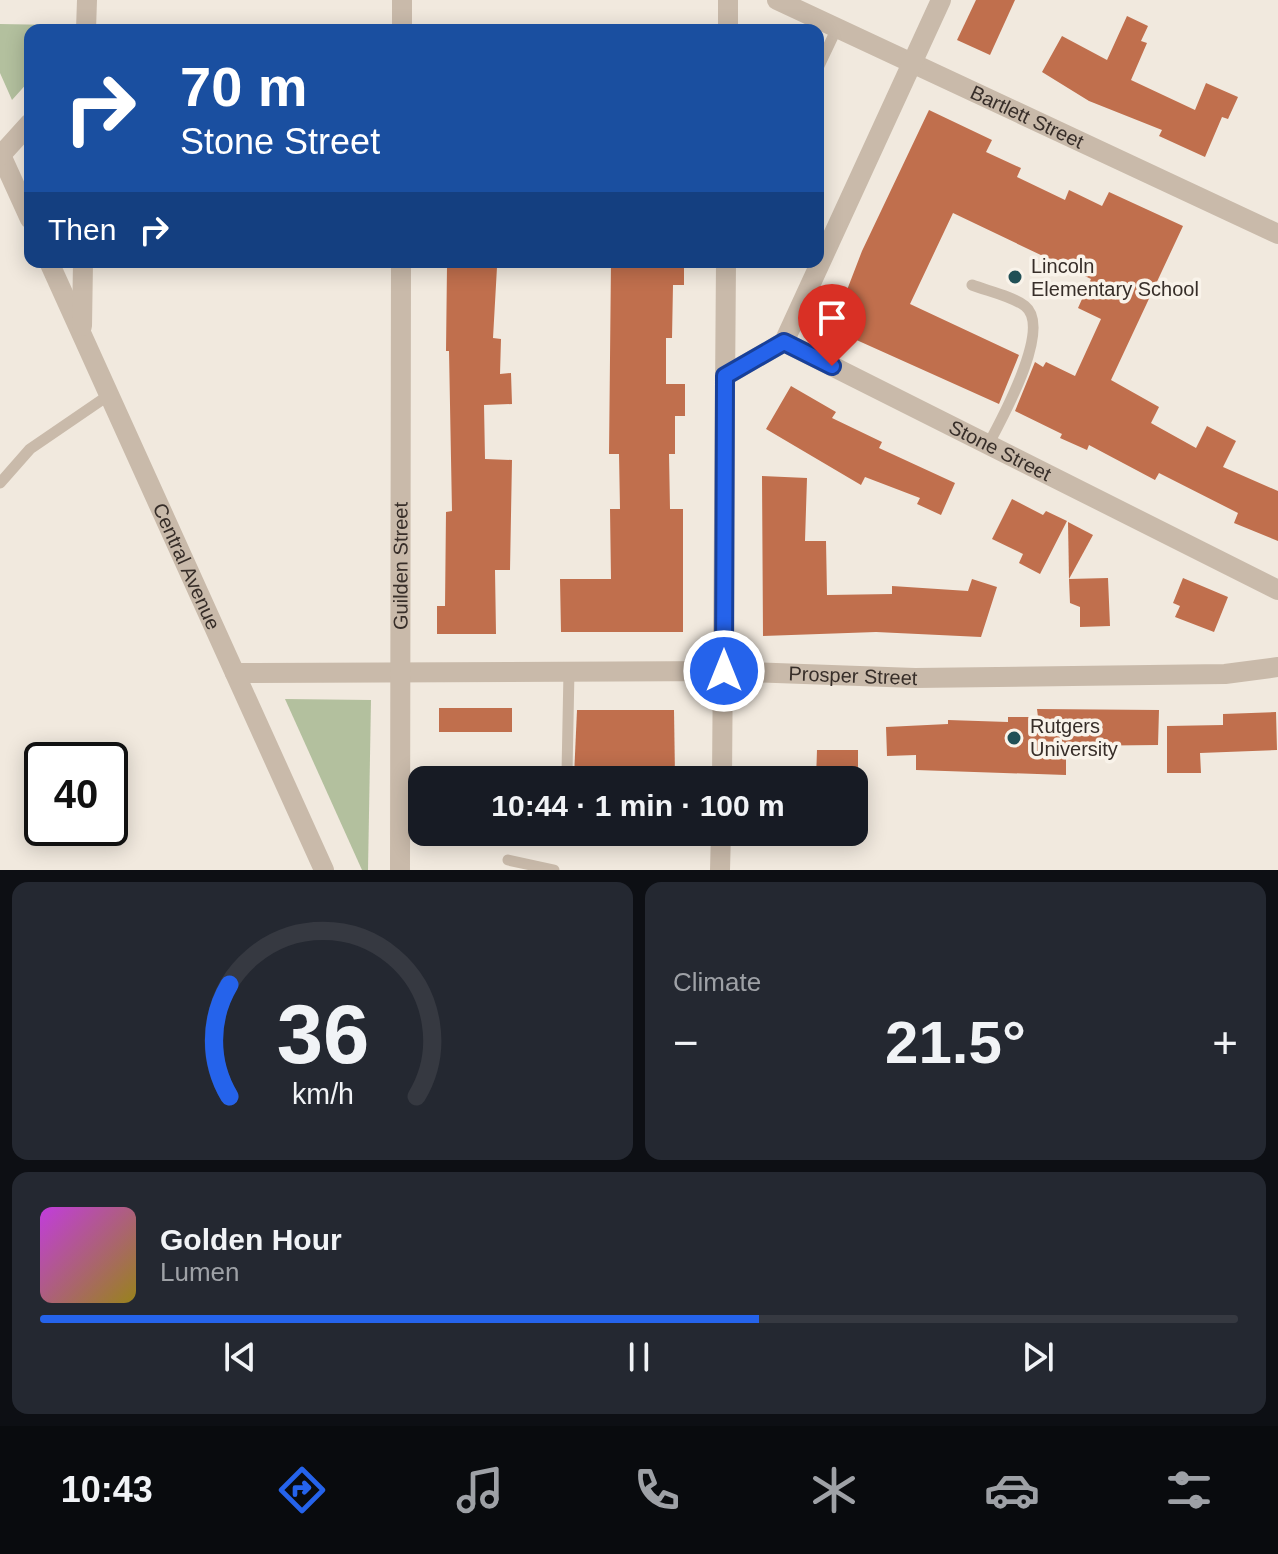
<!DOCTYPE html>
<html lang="en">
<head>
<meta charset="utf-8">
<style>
  body { margin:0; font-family:Arial,sans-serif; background:#242831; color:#f1f3f6; height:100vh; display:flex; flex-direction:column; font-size:30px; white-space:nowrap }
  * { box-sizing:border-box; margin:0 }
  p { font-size:26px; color:#9ea1a6 }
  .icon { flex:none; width:44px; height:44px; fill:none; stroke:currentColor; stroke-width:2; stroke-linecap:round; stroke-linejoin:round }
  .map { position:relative; height:870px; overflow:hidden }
  .sheet { display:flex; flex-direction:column; gap:12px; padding:12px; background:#0d0f14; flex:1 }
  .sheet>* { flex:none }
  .top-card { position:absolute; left:24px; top:24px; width:800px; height:244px; border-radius:16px; box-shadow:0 4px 20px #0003; background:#1a4fa0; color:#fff; overflow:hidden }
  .speed { position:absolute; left:24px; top:742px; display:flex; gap:16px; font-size:40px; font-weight:700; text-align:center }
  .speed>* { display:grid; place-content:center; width:104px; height:104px; border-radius:50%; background:#171b24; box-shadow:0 4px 20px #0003; line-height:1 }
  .speed .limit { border:4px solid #111; border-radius:12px; background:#fff; color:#111 }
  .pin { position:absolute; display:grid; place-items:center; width:68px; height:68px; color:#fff; margin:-82px -34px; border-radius:50% 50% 50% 0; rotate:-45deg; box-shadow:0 0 8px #0007 }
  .pin .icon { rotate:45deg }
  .me { position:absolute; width:88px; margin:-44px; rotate:0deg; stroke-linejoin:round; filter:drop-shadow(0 0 6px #0008) }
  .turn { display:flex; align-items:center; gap:28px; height:168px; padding:0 24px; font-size:36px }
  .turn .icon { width:104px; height:104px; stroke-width:2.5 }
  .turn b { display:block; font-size:56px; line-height:68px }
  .then { display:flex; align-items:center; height:76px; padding:0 24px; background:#0003; gap:16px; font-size:30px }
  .big { font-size:60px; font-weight:600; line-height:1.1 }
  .sheet .card { flex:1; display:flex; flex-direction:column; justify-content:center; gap:12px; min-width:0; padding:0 28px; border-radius:16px; background:#242831 }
  .sheet .dial { align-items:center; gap:0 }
  .dial svg { height:208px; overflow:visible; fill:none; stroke:#363941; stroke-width:7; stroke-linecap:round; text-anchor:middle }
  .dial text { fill:#f1f3f6; stroke:none }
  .song { display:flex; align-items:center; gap:24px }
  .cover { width:96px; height:96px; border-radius:12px; background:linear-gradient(135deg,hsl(290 70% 55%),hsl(50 70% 35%)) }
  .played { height:8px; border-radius:4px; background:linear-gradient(90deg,#2563eb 60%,#363941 60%) }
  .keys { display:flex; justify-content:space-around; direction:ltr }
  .heat { display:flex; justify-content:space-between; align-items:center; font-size:44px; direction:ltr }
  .sheet .tiles { flex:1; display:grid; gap:12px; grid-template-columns:1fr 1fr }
  .card:last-child { grid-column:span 2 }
  .trip { position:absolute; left:408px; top:766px; width:460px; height:80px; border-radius:16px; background:#171b24; box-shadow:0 4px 20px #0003; font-weight:600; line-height:80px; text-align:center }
  .menu { display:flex; height:128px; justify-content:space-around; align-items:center; background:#090b0e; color:#9ea1a6 }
  .menu .icon { width:56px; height:56px }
  .menu .current { color:#2563eb }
  .menu b { font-size:36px; color:#f1f3f6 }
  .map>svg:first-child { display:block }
  .green { fill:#b3c09e }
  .building { fill:#c06f4d }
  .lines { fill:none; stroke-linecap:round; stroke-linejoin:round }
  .service { stroke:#c9baaa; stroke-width:11 }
  .minor { stroke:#c9baaa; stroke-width:20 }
  .tertiary { stroke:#c9baaa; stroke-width:20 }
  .route-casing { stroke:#184099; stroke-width:20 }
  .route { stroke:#2563eb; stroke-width:14 }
  .poi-dot { fill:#215056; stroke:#f9f3ea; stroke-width:3 }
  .labels { text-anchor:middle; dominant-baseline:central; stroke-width:7; stroke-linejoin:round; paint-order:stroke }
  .street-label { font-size:20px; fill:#372e29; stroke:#f9f3ea }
  .poi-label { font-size:20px; fill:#372e29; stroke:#f9f3ea; text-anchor:start }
</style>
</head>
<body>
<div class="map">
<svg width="1278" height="870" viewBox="0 0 1278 870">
  <rect width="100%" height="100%" fill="#f1e9de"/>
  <g class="green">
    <polygon points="0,24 57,25 57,30 30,30 30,80 12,100 0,73"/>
    <polygon points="285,699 371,700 368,870 362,870"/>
  </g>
  <g class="building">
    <polygon points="976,0 1015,0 990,55 957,40"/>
    <polygon points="1127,16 1148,26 1141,41 1147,43 1131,80 1195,110 1206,83 1238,97 1228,119 1222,117 1205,157 1159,136 1162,130 1089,101 1042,72 1062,36 1107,60"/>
    <polygon points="929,110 992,140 986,152 1021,168 1017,177 1065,200 1069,190 1102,206 1109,192 1183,226 1111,380 1159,407 1151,423 1196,448 1207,426 1236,441 1223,467 1278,491 1278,541 1234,523 1238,513 1159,473 1155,480 1089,445 1087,450 1060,438 1062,434 1015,411 1035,362 1043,367 1046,362 1075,376 1101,319 1078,308 1091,279 953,213 910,304 1019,355 999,404 832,329 862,251"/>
    <polygon points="611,262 684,262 684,285 673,285 672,338 666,338 666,384 685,384 685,416 675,416 675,454 669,454 670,509 683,509 683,632 561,632 560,579 611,579 610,509 620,509 619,454 609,454"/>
    <polygon points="447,266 497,267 493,338 501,339 500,374 511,373 512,404 484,405 485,459 512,460 510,570 495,570 496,634 437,634 437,606 445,606 446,512 452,511 449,351 446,351"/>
    <polygon points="791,386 836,412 832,418 882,442 879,448 955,483 941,515 917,504 920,498 865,477 861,485 766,429"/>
    <polygon points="762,476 807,478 805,541 826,541 827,595 892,594 892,586 968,591 972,579 997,587 981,637 876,632 763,636"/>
    <polygon points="1012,499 1043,515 1046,511 1067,521 1040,574 1019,563 1023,554 992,539"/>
    <polygon points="1068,522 1093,535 1069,579"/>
    <polygon points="1108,578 1110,626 1080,627 1080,607 1070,603 1069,579"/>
    <polygon points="1183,578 1228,597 1214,632 1175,617 1180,606 1173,603"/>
    <rect x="439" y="708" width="73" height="24"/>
    <polygon points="1037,709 1159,710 1158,745 1066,746 1066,775 916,770 916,755 887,756 886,727 948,724 948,720 1008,722 1008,717 1038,717"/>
    <polygon points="577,710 674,710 675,776 574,777"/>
    <polygon points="1276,712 1277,750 1200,753 1201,773 1167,773 1167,726 1223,725 1223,714"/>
    <polygon points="817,750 858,750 858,780 816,780"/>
  </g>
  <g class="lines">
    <g class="service">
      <polyline points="818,68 837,28"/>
      <path d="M 972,285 C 988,291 1012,296 1025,306 C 1053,328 1001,420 988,445"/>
      <polyline points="0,483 30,449 109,395"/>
      <polyline points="562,780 567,773 569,671"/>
      <polyline points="400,781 422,781"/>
      <polyline points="508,860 554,870"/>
    </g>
    <g class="minor">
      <path id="s1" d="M 777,0 L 1278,234"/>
      <polyline points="86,30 87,0"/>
      <polyline points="402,30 402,0"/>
      <polyline points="0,153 30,219"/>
      <polyline points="0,156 30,123"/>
      <path id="s2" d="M 49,262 L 324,870"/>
      <polyline points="82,326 83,262"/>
      <polyline points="784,342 941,0"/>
      <path id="s3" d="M 725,376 L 784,342 L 1278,590"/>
      <path id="s4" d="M 235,673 L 724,671 L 915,678 L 1225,674 L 1278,667"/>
      <path id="s5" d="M 400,870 L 401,262"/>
    </g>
    <g class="tertiary">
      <polyline points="728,0 728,30"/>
      <polyline points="722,780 726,262"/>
      <polyline points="720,870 721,832"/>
    </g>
  </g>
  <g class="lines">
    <g class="route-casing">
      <polyline id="route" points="724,671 725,376 784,342 832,366"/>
    </g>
    <use href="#route" class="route"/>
  </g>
  <g class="poi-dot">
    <circle cx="1015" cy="277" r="8"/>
    <circle cx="1014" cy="738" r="8"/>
  </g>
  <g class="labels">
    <g class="street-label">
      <text stroke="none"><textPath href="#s1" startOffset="276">Bartlett Street</textPath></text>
      <text stroke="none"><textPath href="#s3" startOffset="310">Stone Street</textPath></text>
      <text stroke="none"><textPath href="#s2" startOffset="334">Central Avenue</textPath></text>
      <text stroke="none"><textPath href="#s5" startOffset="304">Guilden Street</textPath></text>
      <text stroke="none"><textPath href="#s4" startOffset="618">Prosper Street</textPath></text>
    </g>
    <g class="poi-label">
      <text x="1031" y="266">Lincoln<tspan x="1031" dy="23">Elementary School</tspan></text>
      <text x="1030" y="726">Rutgers<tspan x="1030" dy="23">University</tspan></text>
    </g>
  </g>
</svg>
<div class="speed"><div class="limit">40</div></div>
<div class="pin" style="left:832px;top:366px;background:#d93025"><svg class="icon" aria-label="arrive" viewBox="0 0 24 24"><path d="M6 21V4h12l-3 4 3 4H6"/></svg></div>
<svg class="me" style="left:724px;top:671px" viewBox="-20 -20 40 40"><circle r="17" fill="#2563eb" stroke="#fff" stroke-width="3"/><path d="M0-11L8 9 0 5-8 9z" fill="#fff"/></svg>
<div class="trip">10:44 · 1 min · 100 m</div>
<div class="top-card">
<div class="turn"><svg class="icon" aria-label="right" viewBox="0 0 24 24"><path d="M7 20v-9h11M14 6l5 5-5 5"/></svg><div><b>70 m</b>Stone Street</div></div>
<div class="then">Then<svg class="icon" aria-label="right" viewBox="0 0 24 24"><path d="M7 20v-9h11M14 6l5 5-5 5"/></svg></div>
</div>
</div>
<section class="sheet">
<div class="tiles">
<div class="card dial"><svg viewBox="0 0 100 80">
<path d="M14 69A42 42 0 1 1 86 69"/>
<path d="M14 69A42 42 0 0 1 14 26" stroke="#2563eb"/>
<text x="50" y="56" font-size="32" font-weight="700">36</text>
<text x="50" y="72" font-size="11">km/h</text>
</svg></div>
<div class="card"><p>Climate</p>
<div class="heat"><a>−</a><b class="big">21.5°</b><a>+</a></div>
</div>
<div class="card">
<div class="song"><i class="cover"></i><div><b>Golden Hour</b><p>Lumen</p></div></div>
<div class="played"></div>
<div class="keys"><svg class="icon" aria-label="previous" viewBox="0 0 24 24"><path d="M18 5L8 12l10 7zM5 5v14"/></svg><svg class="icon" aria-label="pause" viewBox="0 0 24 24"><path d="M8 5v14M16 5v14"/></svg><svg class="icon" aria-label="next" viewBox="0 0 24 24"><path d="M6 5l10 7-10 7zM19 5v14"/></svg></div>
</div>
</div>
</section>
<nav class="menu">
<b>10:43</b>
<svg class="icon current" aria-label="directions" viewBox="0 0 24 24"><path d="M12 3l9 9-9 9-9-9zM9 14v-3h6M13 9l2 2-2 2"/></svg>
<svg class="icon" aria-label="music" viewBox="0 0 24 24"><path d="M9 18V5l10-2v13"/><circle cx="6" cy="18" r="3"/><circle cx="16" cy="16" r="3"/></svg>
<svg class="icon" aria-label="phone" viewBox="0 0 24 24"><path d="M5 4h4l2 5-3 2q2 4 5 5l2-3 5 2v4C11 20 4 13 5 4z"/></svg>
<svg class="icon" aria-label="climate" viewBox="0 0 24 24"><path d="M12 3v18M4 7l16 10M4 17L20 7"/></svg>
<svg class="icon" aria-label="car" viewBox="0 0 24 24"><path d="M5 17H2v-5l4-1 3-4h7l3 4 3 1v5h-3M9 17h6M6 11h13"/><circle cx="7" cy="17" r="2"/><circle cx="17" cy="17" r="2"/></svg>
<svg class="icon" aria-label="filters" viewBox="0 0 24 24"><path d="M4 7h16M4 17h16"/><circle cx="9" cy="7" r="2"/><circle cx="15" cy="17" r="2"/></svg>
</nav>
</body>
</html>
